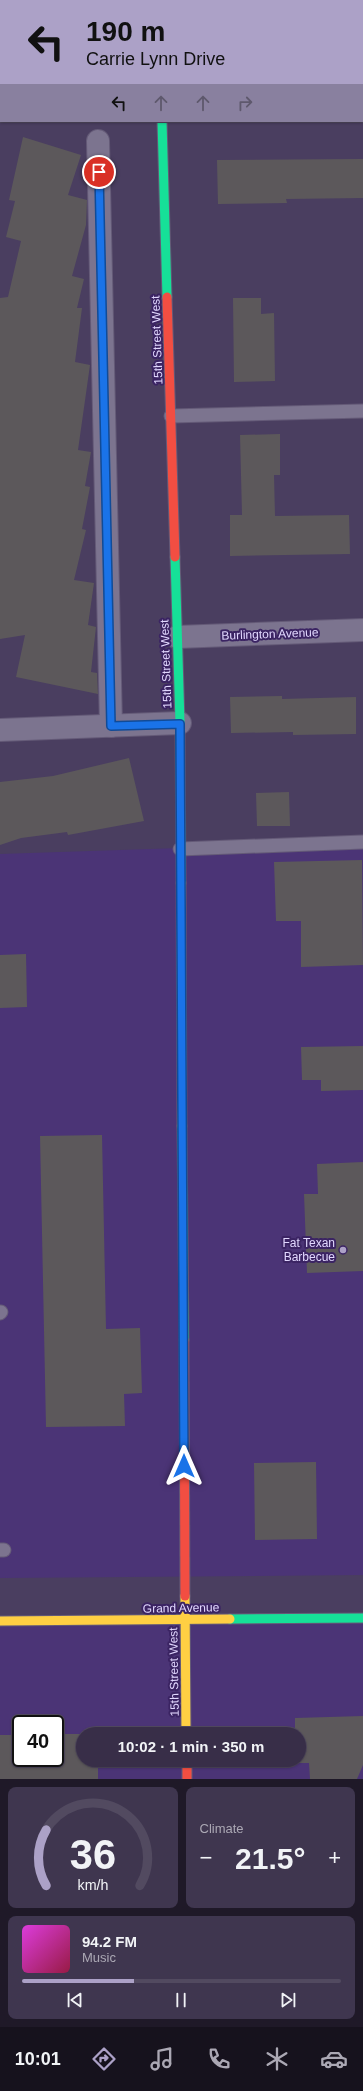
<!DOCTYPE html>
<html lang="en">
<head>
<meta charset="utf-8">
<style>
  body { margin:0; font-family:Helvetica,sans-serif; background:#3f364f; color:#f1f3f6; height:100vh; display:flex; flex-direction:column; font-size:15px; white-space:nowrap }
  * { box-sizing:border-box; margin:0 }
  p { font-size:13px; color:#aba8b4 }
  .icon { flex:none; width:22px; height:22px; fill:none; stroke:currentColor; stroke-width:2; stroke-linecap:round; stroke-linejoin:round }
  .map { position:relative; height:1779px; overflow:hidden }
  .side { display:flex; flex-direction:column; gap:8px; padding:8px; background:#1f1928; flex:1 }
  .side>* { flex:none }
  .banner { position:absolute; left:0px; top:0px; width:363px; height:122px; box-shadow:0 1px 3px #0004,0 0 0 1px #524a60; background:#aca1c7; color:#111; overflow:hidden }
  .speed { position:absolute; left:12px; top:1715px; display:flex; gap:8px; font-size:20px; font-weight:700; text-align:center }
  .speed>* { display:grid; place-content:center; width:52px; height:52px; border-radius:50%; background:#382e48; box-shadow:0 1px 3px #0004,0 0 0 1px #524a60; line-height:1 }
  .speed .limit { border:2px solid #111; border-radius:6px; background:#fff; color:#111 }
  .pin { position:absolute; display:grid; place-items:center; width:34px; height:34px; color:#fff; margin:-17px; border:2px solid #fff; border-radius:50%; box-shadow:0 1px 4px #0007 }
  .me { position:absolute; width:44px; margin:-22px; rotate:0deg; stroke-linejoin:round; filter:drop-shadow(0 0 3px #0008) }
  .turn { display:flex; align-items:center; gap:14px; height:84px; padding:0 20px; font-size:18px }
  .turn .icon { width:52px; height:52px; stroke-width:2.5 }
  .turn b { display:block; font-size:28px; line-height:34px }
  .lanes { display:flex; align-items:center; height:38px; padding:0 20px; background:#0003; justify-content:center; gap:20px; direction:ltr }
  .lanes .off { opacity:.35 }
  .big { font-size:30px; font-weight:700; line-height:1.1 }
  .side .tile { flex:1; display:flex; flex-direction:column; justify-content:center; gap:6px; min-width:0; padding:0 14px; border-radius:8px; background:#3f364f }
  .side .dial { align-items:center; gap:0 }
  .dial svg { height:104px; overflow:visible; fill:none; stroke:#524a60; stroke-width:7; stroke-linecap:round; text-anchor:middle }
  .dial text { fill:#f1f3f6; stroke:none }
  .song { display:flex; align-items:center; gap:12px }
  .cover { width:48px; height:48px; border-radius:6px; background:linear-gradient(135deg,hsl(300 70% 55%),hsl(340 70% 35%)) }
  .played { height:4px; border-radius:2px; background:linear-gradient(90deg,#aca1c7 35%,#524a60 35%) }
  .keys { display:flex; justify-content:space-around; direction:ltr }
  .heat { display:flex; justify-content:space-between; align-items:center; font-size:22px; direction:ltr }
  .side .tiles { flex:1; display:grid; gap:8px; grid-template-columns:1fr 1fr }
  .tile:last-child { grid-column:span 2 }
  .trip { position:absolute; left:76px; top:1727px; width:230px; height:40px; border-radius:20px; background:#382e48; box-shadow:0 1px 3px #0004,0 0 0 1px #524a60; font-weight:700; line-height:40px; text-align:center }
  .menu { display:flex; height:64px; justify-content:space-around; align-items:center; background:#16121d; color:#aba8b4 }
  .menu .icon { width:28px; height:28px }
  .menu .selected { color:#aca1c7 }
  .menu b { font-size:18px; color:#f1f3f6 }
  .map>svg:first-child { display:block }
  .built { fill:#4b3476; fill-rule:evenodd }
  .green { fill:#6d4020 }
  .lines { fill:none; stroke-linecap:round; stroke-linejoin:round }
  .stream { stroke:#122636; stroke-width:8 }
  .building { fill:#5c585b }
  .lane-casing { stroke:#645a77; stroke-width:15 }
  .street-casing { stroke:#645a77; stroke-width:24 }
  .fast-casing { stroke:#645a77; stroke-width:11 }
  .slow-casing { stroke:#645a77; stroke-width:11 }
  .jam-casing { stroke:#645a77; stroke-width:11 }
  .lane { stroke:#7c748f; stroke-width:13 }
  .street { stroke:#7c748f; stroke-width:22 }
  .fast { stroke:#16e098; stroke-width:9 }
  .slow { stroke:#ffcf43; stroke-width:9 }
  .jam { stroke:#f24e42; stroke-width:9 }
  .route-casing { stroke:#114b97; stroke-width:10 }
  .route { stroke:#1a73e8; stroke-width:7 }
  .poi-dot { fill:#aca1c7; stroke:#3b2463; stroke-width:1.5 }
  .labels { text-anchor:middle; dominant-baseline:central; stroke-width:4; stroke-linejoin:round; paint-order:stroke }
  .street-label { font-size:12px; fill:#e1d7fe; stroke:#3b2463 }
  .poi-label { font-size:12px; fill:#e1d7fe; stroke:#3b2463; text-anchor:end }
</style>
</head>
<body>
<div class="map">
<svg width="363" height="1779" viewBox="0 0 363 1779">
  <rect width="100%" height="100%" fill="#4a3e60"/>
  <g class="built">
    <polygon points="363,842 363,1575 0,1578 0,854"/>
    <path d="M 363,1618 L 363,1779 L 0,1779 L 0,1621 ZM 21,1724 L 55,1724 L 55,1758 L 21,1758 ZM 83,1734 L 299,1734 L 299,1760 L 83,1760 Z"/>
  </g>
  <polygon class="green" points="0,0 140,0 140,1 1,1 0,59"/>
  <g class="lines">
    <polyline class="stream" points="0,16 1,18"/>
  </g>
  <g class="building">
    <polygon points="23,137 81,155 68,195 87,200 86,225 72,276 84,279 77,308 82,308 75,362 90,365 78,450 91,452 85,486 90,487 82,529 86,530 74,580 94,583 88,625 96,627 91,672 97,673 98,694 16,677 25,635 0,639 0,298 8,297 21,241 6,237 15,201 9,200"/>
    <polygon points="363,159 363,198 286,199 287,203 218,204 217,160"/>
    <polygon points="233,298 261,298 261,314 274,313 275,381 234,382"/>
    <polygon points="280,434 280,475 274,475 275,516 349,515 350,554 230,556 230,515 242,515 240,435"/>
    <polygon points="282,696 282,699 356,697 356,734 293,735 293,732 231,733 230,697"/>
    <polygon points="129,758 144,821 68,835 67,832 21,838 0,845 0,782 53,776"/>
    <polygon points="289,792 290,826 257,826 256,793"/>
    <polygon points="362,860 363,965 301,967 301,921 276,921 274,862"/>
    <polygon points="26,954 27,1007 0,1008 0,955"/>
    <polygon points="363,1046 363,1090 321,1091 321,1080 302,1080 301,1047"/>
    <polygon points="102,1135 106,1329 140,1328 142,1393 124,1394 125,1426 46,1427 40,1136"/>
    <polygon points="363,1162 363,1271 307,1273 304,1194 318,1194 317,1164"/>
    <polygon points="316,1462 317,1539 255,1540 254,1463"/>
    <polygon points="363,1716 363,1765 357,1779 310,1779 309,1763 296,1763 296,1760 299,1760 299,1734 295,1734 295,1718"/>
    <polygon points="55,1734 97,1734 83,1734 83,1760 98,1760 98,1779 0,1779 0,1735 21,1735 21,1758 55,1758"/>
  </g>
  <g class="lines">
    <g class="lane-casing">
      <g id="lane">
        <polyline points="171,416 363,411"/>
        <polyline points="180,849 363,842"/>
        <polyline points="0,1313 1,1312"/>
        <polyline points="0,1550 4,1550"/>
      </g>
    </g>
    <g class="street-casing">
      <g id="street">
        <polyline points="98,141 111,726"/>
        <polyline points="177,637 363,630"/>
        <polyline points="0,730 180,723"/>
      </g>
    </g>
    <g class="fast-casing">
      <g id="fast">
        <polyline points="162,121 167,297"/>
        <polyline points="175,557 180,723 181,883"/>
        <polyline points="182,1126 184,1340"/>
        <polyline points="230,1619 363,1618"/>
      </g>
    </g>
    <g class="slow-casing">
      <g id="slow">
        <polyline points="167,0 167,1"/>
        <polyline points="181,883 182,1126"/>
        <polyline points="185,1596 186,1734"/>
        <polyline points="0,1621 230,1619"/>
      </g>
    </g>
    <g class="jam-casing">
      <g id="jam">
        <polyline points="362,87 363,87"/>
        <polyline points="0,96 1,96"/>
        <polyline points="167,297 175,557"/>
        <polyline points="184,1340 185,1596"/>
        <polyline points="187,1760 187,1779"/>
      </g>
    </g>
    <use href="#lane" class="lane"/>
    <use href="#street" class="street"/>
    <use href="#fast" class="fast"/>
    <use href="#slow" class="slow"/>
    <use href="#jam" class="jam"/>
  </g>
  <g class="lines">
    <g class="route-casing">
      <polyline id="route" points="99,172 111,726 180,724 184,1466"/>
    </g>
    <use href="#route" class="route"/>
  </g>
  <circle class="poi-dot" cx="343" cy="1250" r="4"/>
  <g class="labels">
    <g class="street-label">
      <text transform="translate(157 340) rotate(-92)">15th Street West</text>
      <text transform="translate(270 634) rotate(-2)">Burlington Avenue</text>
      <text transform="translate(166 664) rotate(-92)">15th Street West</text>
      <text transform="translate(181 1608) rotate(-1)">Grand Avenue</text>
      <text transform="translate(174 1672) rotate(-91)">15th Street West</text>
    </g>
    <g class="poi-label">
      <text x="335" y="1243">Fat Texan<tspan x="335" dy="14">Barbecue</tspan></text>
    </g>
  </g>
</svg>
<div class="speed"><div class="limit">40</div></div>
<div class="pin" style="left:99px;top:172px;background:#d93025"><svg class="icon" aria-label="arrive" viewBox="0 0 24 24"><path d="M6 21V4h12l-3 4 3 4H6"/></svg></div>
<svg class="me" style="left:184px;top:1466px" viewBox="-20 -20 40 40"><path d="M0-17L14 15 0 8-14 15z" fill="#1a73e8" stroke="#fff" stroke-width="4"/></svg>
<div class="trip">10:02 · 1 min · 350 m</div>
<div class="banner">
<div class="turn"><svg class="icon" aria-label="left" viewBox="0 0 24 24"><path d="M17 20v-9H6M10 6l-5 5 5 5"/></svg><div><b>190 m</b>Carrie Lynn Drive</div></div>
<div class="lanes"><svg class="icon" aria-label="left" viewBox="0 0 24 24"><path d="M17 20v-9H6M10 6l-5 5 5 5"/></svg><svg class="icon off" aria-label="ahead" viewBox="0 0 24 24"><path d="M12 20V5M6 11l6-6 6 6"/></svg><svg class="icon off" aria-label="ahead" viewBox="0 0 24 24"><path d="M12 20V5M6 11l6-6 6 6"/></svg><svg class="icon off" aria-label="right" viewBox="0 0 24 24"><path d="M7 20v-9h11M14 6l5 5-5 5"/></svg></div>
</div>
</div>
<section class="side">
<div class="tiles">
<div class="tile dial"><svg viewBox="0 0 100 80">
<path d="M14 69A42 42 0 1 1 86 69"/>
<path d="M14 69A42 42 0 0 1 14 26" stroke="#aca1c7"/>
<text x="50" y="56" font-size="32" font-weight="700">36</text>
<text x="50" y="72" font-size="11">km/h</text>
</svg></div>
<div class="tile"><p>Climate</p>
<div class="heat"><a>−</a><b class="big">21.5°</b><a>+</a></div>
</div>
<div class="tile">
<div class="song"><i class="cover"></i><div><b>94.2 FM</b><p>Music</p></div></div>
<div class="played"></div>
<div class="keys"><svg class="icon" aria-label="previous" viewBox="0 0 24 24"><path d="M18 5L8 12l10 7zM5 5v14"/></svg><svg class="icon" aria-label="pause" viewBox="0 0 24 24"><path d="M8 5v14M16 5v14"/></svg><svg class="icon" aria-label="next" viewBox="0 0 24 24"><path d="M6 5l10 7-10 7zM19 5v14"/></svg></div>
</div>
</div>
</section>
<nav class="menu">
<b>10:01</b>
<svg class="icon selected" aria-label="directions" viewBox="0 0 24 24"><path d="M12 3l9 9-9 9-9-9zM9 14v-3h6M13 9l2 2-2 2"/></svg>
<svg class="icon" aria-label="music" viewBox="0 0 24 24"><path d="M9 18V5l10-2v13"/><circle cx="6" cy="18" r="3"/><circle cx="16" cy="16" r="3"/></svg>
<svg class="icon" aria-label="phone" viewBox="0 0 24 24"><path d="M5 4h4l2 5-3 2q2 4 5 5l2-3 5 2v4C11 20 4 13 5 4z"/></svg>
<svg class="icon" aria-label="climate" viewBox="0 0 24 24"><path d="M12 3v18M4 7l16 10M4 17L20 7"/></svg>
<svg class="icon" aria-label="car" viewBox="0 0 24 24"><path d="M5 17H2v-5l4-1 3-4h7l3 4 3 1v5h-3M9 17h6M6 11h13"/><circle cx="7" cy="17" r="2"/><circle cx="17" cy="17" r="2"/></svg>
</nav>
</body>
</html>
